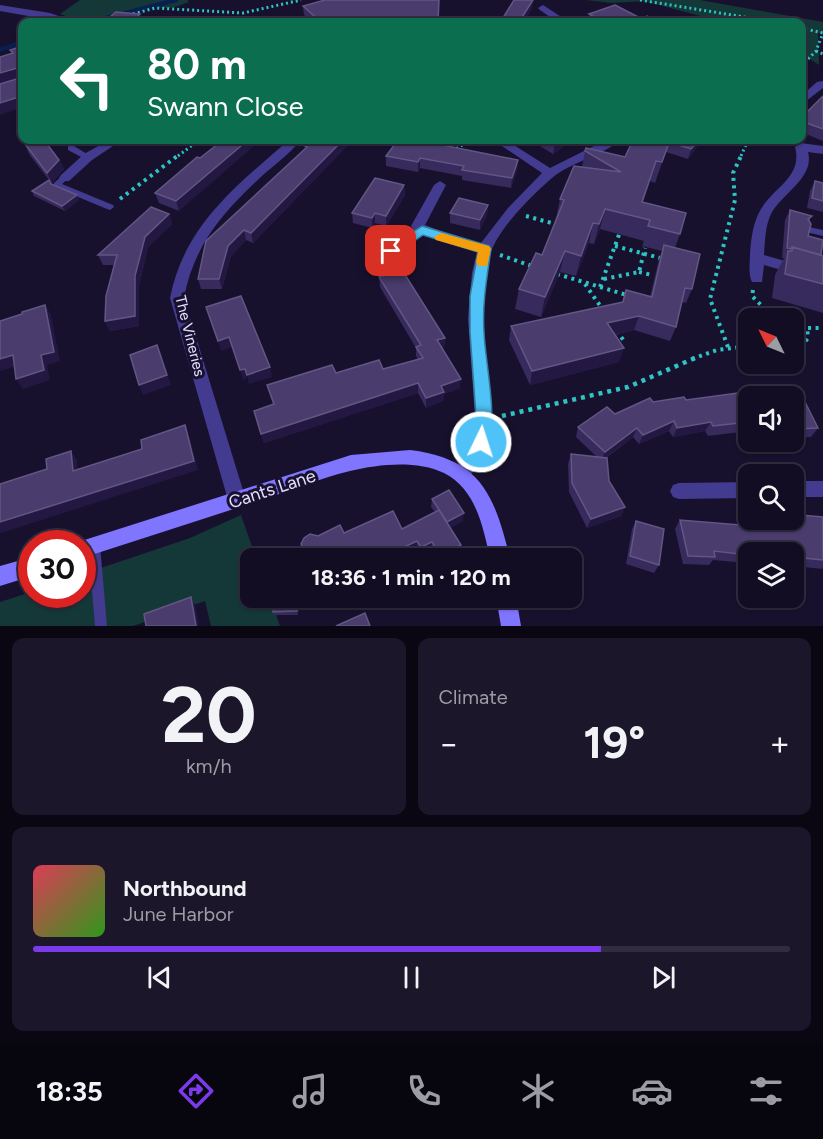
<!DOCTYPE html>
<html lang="en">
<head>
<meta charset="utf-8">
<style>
  body { margin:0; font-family:Figtree,sans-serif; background:#1b162a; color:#f1f3f6; height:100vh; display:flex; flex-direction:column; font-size:22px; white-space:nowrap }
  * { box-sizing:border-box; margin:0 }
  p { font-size:20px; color:#9c9ca5 }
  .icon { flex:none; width:33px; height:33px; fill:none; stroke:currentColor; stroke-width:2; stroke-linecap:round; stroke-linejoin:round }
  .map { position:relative; height:626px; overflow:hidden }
  .drawer { display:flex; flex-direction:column; gap:12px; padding:12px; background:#0a0713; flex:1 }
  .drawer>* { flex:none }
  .top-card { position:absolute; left:18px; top:18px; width:788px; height:126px; border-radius:12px; box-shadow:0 2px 4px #0004,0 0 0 2px #312d40; background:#0b6e4f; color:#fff; overflow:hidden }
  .needle { width:39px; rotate:313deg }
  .controls { position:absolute; left:738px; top:308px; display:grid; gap:12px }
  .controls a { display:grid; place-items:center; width:66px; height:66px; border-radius:12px; background:#120d22; box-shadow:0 2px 4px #0004,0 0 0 2px #312d40; font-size:30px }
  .speed { position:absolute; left:18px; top:530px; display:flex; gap:12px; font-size:30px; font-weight:700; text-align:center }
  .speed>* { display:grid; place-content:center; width:78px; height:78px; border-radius:50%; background:#120d22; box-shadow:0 2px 4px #0004,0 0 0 2px #312d40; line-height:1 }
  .speed .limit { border:9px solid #d22; background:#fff; color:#111 }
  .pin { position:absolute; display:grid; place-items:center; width:51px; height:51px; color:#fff; margin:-26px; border-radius:12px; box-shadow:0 3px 9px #0006 }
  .me { position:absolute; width:66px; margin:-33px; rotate:4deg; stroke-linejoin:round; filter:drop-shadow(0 0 4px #0008) }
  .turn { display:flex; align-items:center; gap:21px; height:126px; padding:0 30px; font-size:27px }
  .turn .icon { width:78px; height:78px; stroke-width:2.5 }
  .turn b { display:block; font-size:42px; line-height:51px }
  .big { font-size:45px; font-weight:700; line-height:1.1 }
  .drawer .widget { flex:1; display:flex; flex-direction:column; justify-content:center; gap:9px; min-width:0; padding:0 21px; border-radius:12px; background:#1b162a }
  .drawer .dial { align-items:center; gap:0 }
  .dial b { font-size:78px; line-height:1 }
  .song { display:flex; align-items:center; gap:18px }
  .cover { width:72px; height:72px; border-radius:9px; background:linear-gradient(135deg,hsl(350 70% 55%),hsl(110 70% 35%)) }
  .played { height:6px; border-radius:3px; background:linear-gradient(90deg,#7c3aed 75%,#312d40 75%) }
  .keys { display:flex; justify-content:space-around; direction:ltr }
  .heat { display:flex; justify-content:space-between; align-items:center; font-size:33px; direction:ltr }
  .drawer .tiles { flex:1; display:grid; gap:12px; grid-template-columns:1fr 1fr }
  .widget:last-child { grid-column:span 2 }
  .trip { position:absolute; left:240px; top:548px; width:342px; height:60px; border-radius:12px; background:#120d22; box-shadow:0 2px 4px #0004,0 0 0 2px #312d40; font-weight:700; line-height:60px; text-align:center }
  .menu { display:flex; height:96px; justify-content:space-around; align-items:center; background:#07050e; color:#9c9ca5 }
  .menu .icon { width:42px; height:42px }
  .menu .current { color:#7c3aed }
  .menu b { font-size:27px; color:#f1f3f6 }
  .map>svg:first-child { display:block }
  .green { fill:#143838 }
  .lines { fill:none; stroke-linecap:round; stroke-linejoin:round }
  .stream { stroke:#091f4f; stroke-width:4.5 }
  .path-far2 { stroke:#2dc5c4; stroke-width:3; stroke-dasharray:2 3; stroke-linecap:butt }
  .path-far1 { stroke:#2dc5c4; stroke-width:4; stroke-dasharray:3 4.5; stroke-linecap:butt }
  .path { stroke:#2dc5c4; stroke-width:4.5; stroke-dasharray:4 5; stroke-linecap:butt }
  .lane { fill:#423b8f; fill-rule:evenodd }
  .street { fill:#423b8f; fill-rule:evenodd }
  .secondary { fill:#8075ff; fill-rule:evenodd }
  .wall { fill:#372a5c }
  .shaded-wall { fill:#231842 }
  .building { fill:#4a3d6e; stroke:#625684; stroke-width:1.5 }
  .route { fill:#4fc3f7; stroke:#337fa1; stroke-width:1.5 }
  .slow { fill:#f59e0b }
  .labels { text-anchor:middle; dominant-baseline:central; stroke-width:6; stroke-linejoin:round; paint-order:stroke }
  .street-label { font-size:15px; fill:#e4deff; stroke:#18112e }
  .near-street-label { font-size:18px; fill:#e4deff; stroke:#18112e }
</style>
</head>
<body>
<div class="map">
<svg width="823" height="626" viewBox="0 0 823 626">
  <rect width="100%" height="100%" fill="#18112e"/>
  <g class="green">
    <path d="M 80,0 L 187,0 L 189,2 C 164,12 167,6 144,7 C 131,8 121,17 110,22 C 94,28 75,19 60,14 Z"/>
    <polygon points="586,0 700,0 823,22 823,33 818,33 819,65 801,53 801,22 723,22 644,1 612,3"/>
    <polygon points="241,515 256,558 250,558 250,597 270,597 280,626 211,626 205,601 133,626 0,626 0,602 31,592 32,594 82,594 83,574 190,538"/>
  </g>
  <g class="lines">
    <g class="stream">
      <polyline points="91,22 176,0"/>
      <polyline points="0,50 22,42"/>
    </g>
    <g class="path-far2">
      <polyline points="640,0 775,22"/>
      <polyline points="133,14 155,8 243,13 301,0"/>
      <polyline points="801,28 823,33"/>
      <polyline points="816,51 823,54"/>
      <polyline points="801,66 816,51 823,33"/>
      <polyline points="452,151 466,143 481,140"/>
      <polyline points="178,156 199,140"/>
      <polyline points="741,156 748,140"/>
    </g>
    <g class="path-far1">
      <polyline points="120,199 180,154"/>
      <polyline points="526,216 559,225"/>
      <polyline points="615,246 664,259"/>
      <polyline points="500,255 532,266"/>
      <polyline points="639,272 652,275"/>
      <polyline points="557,274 630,296"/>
      <polyline points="604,279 639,272 645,248"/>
      <polyline points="585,284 603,310"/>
      <polyline points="600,287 620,232"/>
      <polyline points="753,290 752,296 769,313 782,318"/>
      <polyline points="794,323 807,328"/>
      <polyline points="617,331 624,341"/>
      <polyline points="728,347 710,299 735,200 733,173 742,154"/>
      <polyline points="794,349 800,348 808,338 807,328 823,328"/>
      <polyline points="692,359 717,350 748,346"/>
    </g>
    <polyline class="path" points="502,416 628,387 695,358"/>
    <g class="lane">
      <polygon points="68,146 74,146 92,157 88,159 85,159 68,150"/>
      <polygon points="62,176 68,176 69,178 62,184 113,205 114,207 110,210 107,209 54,187 54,183"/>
      <polygon points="809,227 823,230 823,236 806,232 805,230"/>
      <polygon points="94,539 98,541 100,545 107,626 95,626 88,545 90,541"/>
    </g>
    <g class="street">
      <polygon points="0,5 50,13 76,22 62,22 0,11"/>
      <polygon points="543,5 566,20 567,22 557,22 540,10 538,8"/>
      <polygon points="823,81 823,88 801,105 801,96 817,82"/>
      <polygon points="109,140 122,140 92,160 69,181 61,181 59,178 61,175 84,154"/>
      <path d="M 289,140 L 301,140 C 290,153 276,164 263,175 C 224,211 194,244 184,298 L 246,500 L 244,506 L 237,508 L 230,506 L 228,500 L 170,298 C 184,226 236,186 289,140 Z"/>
      <path d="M 493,140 L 506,140 L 550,168 L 606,140 L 620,140 C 606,154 571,162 552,178 C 533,194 499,228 491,252 C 472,307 487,374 494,430 C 489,444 476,476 462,481 L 456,479 L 453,473 L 476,430 L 468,318 L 472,273 L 477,252 L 423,235 L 396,254 L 386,254 L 384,251 L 413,229 L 411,226 L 434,185 L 440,181 L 446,185 L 425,225 L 461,239 L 481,243 L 508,208 L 542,173 Z"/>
      <path d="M 801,143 L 823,146 L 823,154 L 808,152 C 815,178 782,193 771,214 C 765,226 765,242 764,255 L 823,272 L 823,282 L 764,265 L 762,282 L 752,282 C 748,274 750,263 750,254 C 751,239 753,222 761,209 C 774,187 803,177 795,147 Z"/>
      <rect x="794" y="481" width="29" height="16"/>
      <polygon points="748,482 748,498 679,499 673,497 670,491 673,485 679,483"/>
    </g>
    <g class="secondary">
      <path d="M 410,450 C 481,459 494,494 510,558 L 490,558 C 483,527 476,489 444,473 C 417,460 379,464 350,471 C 321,478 293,490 264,499 C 204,519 143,538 82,558 L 82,543 L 75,543 L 351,455 Z"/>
      <polygon points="32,557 32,576 0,586 0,566"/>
      <polygon points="496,597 516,597 521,626 501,626"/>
    </g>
  </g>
  <g class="wall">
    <polygon points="303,6 438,22 312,22 304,15"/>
    <polygon points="589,14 642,19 659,22 588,22"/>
    <polygon points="823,96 823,141 801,132 801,118"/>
    <polygon points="312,140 348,140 348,145 253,243 246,240 231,256 222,289 201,289 198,279 306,148 305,146"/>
    <polygon points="408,140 440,140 437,144 518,160 517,170 511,188 462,180 462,176 420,168 418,172 386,166 386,156"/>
    <polygon points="530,140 573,140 553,154"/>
    <polygon points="702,140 688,159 666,152 655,183 650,181 643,202 680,234 675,248 692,289 686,303 682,302 676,327 670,341 634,330 614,335 619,362 530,385 509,340 511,326 650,297 659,259 662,251 642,246 644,241 600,229 594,244 589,243 576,276 560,272 541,317 515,309 519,289 542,255 556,219 560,199 582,167 585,151 625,157 640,141"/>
    <polygon points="25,144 59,160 64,169 52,183 50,181 52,184 79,200 65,211 34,196 32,191 49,180 29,154"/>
    <polygon points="200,158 179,211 159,203 155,193"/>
    <polygon points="815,181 823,183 823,212 807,208 810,191"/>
    <polygon points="404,185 405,195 386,226 375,223 372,228 353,223 352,213"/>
    <polygon points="488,205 487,215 480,230 450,223 450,213"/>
    <polygon points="790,210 812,216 809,221 808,236 821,255 823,256 823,313 772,298 775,275 784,258 782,258 785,220"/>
    <polygon points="169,214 172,224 148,247 139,286 139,326 110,331 105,321 114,265 103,265 98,255"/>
    <polygon points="379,277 445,338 444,347 442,348 460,388 444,394 443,401 426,408 418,393 264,443 256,420 273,404 267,385 336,373 383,369 418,360 416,356 416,348 380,287"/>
    <polygon points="748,399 748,432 748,431 708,436 705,431 673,437 669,431 639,444 633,437 606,458 609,481 625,507 621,516 587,528 569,492 568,464 571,454 597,457 576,437 578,427 615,414 653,402"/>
    <polygon points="794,399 818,428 811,437 794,438"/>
    <polygon points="432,499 463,521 450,528 461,545 460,553 450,558 436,558 431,550 421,556 417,549 399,558 306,558 303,552 301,544 318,536 344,533 402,529 435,512 431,507"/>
    <polygon points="800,515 823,517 823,569 794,566 794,552 748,552 748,562 746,563 713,560 709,565 683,564 675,529 680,520 751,526 753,524 760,525 764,520 793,523"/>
    <polygon points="636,521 659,565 654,573 626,564 632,529"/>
    <polygon points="275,597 300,597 298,615 275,615 273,612"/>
  </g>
  <g class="shaded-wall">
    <polygon points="533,0 532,9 524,22 519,22"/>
    <polygon points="140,14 142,22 131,22"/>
    <polygon points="17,68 21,78 0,84 0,73"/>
    <polygon points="22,96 22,107 0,115 0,103"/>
    <polygon points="248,140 261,140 179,211 176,201"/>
    <polygon points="341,140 348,140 348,145 253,243 251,233"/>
    <polygon points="434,140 440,140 432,153 432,143"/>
    <polygon points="562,140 573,140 553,154 555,144"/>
    <polygon points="670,140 665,155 655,183 662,162"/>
    <polygon points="699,140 702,140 688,159 691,149"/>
    <polygon points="420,158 420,168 418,172 418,162"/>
    <polygon points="59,160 64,169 52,183 47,173"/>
    <polygon points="518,160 517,170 511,188 512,178"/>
    <polygon points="404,185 405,195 386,226 386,216"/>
    <polygon points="77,195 79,200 65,211 62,206"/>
    <polygon points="488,205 487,215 480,230 480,220"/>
    <polygon points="605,209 600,229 594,244 599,224"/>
    <polygon points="375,213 375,223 372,228 372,218"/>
    <polygon points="169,214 172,224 148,247 139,286 139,326 110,331 105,321 135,276 145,237"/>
    <polygon points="593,223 589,243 576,276 581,256"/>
    <polygon points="244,230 246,240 231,256 222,289 219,279 228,246"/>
    <polygon points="565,251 560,272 541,317 545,297"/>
    <polygon points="45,305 51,315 60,361 47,365 50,380 23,389 16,379"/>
    <polygon points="639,316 634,330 603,337 607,323"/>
    <polygon points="229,337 232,347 221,351 218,341"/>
    <polygon points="445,338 444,347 437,350 437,340"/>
    <polygon points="157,345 171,385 143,395 139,385"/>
    <polygon points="624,348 619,362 530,385 532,371"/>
    <polygon points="13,355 20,365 0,371 0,359"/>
    <polygon points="270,367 272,377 249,384 247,375"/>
    <polygon points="245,369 247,378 243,380 240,370"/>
    <polygon points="461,379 460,388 444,394 443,401 426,408 426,398 441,386"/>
    <polygon points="418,383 418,393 264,443 261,434"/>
    <polygon points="674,421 669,431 639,444 643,435"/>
    <polygon points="711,422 705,431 673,437 677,428"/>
    <polygon points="185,425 189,435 198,470 1,533 0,532 0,522 194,461"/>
    <polygon points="637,428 633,437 601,461 605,452"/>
    <polygon points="71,451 77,460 79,480 73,471"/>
    <polygon points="625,507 621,516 587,528 591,519"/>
    <polygon points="464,513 463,521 446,531 447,522"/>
    <polygon points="417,541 417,549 399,558 381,558"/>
    <polygon points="432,542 431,550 421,556 421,547"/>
    <polygon points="461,545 460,553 450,558 440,558 440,556"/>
    <polygon points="191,597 195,605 199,626 196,626"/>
    <polygon points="298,597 300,597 298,615 297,611"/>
  </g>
  <g class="building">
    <polygon points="325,0 439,0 438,22 321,22 303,6"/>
    <polygon points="514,0 533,0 519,22 525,21 524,22 496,22 499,17 503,18"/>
    <polygon points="615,5 642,19 647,16 659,22 594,22 600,20 589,14"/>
    <polygon points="116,12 140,14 131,22 104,22"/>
    <polygon points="266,18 271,22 247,22"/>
    <polygon points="22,46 22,96 0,103 0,84 20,78 20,70 17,68 0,73 0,57 13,53 10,50"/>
    <polygon points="823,96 823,129 801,121 801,118"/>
    <polygon points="38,140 44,140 59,160 47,173 25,144"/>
    <polygon points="223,140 248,140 176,201 155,193 197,157 200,158"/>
    <polygon points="312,140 343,140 251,233 244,230 228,246 219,279 198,279 206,241 307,147 305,146"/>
    <polygon points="398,140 434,140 432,143 518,160 512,178 462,170 464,166 420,158 418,162 386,156"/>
    <polygon points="547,140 562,140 555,144"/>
    <polygon points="633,140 640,141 641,140 670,140 662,162 656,161 642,202 686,213 680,234 648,226 650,220 605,209 599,224 593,223 581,256 565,251 545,297 519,289 536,253 542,255 564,200 560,199 574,166 621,172 585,151 586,148 625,157"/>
    <polygon points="670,140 699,140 691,149 669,142"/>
    <polygon points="375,178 404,185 386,216 375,213 372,218 352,213"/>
    <polygon points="49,180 51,184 77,195 62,206 32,191"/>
    <polygon points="815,181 823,183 823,201 812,198"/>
    <polygon points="459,198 488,205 480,220 450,213"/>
    <polygon points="151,207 169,214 145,237 135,276 135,316 105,321 106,296 117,255 98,255"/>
    <polygon points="790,210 812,216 808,219 811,224 808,236 823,240 821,255 792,247 791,249 787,248"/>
    <polygon points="664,245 700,254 692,289 685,288 676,327 639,316 607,323 624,348 532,371 511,326 623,302 626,290 652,297"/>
    <polygon points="792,247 823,256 823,284 785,274 788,251 792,251"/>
    <polygon points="402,270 445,338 437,340 461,379 441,386 444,392 426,398 418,383 261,434 254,411 274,404 267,385 332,365 336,373 379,360 383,369 423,358 416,347 421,345 379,277"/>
    <polygon points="241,296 270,367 247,375 245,369 240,370 229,337 218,341 206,307"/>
    <polygon points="45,305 54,352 41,355 44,370 16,379 13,355 0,359 0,321 22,314 22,312"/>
    <polygon points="157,345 167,375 139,385 130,355"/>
    <polygon points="745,392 748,399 748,422 713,426 711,422 677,428 674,421 643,435 637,428 605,452 578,427 607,407 615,414 650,398 653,402 684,397 686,400"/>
    <polygon points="803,398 818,428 794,429 794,399"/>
    <polygon points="185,425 194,461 0,522 0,484 47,469 46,459 71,451 73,471 142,449 141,440"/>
    <polygon points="571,454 607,458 609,481 625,507 591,519 572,483"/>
    <polygon points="449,490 464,513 447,522 432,499"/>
    <polygon points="439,510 461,545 440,556 432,542 421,547 417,541 381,558 308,558 301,544 304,538 310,534 318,536 340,525 344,533 393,511 402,529"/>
    <polygon points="800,515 823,517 823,560 794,557 794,552 748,552 748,555 714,551 715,557 688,556 680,520 753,526 753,524 765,525 764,520 803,524"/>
    <polygon points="636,521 664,529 659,565 630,556"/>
    <polygon points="191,597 196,626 146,626 144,614"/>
    <polygon points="275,597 298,597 297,611 273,612"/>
    <polygon points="365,613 370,626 336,626"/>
  </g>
  <path class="route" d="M 422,226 L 489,246 L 491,249 C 487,277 482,304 484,332 C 485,362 499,421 487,447 L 481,449 L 476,447 L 473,442 L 477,430 L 470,332 L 470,296 L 478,252 L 423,235 L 396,254 L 387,254 L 385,251 L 387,248 Z"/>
  <polygon class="slow" points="441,233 489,246 491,249 487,266 478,266 476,262 478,252 436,240 434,237"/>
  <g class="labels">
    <g class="street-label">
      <text transform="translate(190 336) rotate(76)">The Vineries</text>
    </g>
    <g class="near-street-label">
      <text transform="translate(272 489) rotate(-18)">Cants Lane</text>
    </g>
  </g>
</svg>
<div class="controls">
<a><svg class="needle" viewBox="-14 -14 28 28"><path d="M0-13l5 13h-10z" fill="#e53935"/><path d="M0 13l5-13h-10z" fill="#9c9ca5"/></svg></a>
<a><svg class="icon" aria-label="sound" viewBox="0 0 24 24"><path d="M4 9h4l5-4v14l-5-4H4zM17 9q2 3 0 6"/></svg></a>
<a><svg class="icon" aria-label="search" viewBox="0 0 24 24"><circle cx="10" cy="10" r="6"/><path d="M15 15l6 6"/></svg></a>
<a><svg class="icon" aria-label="layers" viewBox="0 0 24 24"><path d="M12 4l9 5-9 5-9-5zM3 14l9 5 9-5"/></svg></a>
</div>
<div class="speed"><div class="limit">30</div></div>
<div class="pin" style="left:391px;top:251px;background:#d93025"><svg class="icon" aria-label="arrive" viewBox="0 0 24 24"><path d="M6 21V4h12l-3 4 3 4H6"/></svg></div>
<svg class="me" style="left:481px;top:442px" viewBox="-20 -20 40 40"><circle r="17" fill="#4fc3f7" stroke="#fff" stroke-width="3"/><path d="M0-11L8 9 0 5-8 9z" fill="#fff"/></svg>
<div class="trip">18:36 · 1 min · 120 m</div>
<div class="top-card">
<div class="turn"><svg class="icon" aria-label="left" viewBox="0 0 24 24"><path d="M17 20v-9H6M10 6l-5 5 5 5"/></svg><div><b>80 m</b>Swann Close</div></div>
</div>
</div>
<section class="drawer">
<div class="tiles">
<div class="widget dial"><b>20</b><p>km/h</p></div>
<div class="widget"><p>Climate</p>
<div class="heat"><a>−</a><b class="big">19°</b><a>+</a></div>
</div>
<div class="widget">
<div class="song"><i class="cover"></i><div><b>Northbound</b><p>June Harbor</p></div></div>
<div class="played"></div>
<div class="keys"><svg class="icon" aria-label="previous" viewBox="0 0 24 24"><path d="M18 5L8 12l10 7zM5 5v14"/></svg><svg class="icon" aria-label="pause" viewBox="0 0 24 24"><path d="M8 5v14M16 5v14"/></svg><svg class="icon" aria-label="next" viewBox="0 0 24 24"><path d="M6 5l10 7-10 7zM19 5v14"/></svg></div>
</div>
</div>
</section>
<nav class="menu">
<b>18:35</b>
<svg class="icon current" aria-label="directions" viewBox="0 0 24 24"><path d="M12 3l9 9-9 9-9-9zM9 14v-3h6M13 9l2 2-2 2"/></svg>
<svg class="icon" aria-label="music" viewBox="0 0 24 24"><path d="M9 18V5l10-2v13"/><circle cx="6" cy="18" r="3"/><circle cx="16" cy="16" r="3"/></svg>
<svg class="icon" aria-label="phone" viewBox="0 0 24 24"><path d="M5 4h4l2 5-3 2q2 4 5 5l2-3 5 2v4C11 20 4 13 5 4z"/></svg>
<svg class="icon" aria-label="climate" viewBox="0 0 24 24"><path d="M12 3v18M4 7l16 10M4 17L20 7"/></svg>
<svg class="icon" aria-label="car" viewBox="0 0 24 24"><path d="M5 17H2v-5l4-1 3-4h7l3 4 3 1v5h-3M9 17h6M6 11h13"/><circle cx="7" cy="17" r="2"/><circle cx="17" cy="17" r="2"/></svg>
<svg class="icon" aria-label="filters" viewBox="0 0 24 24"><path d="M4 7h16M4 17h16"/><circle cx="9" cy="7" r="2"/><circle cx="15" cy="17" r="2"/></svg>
</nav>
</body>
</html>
